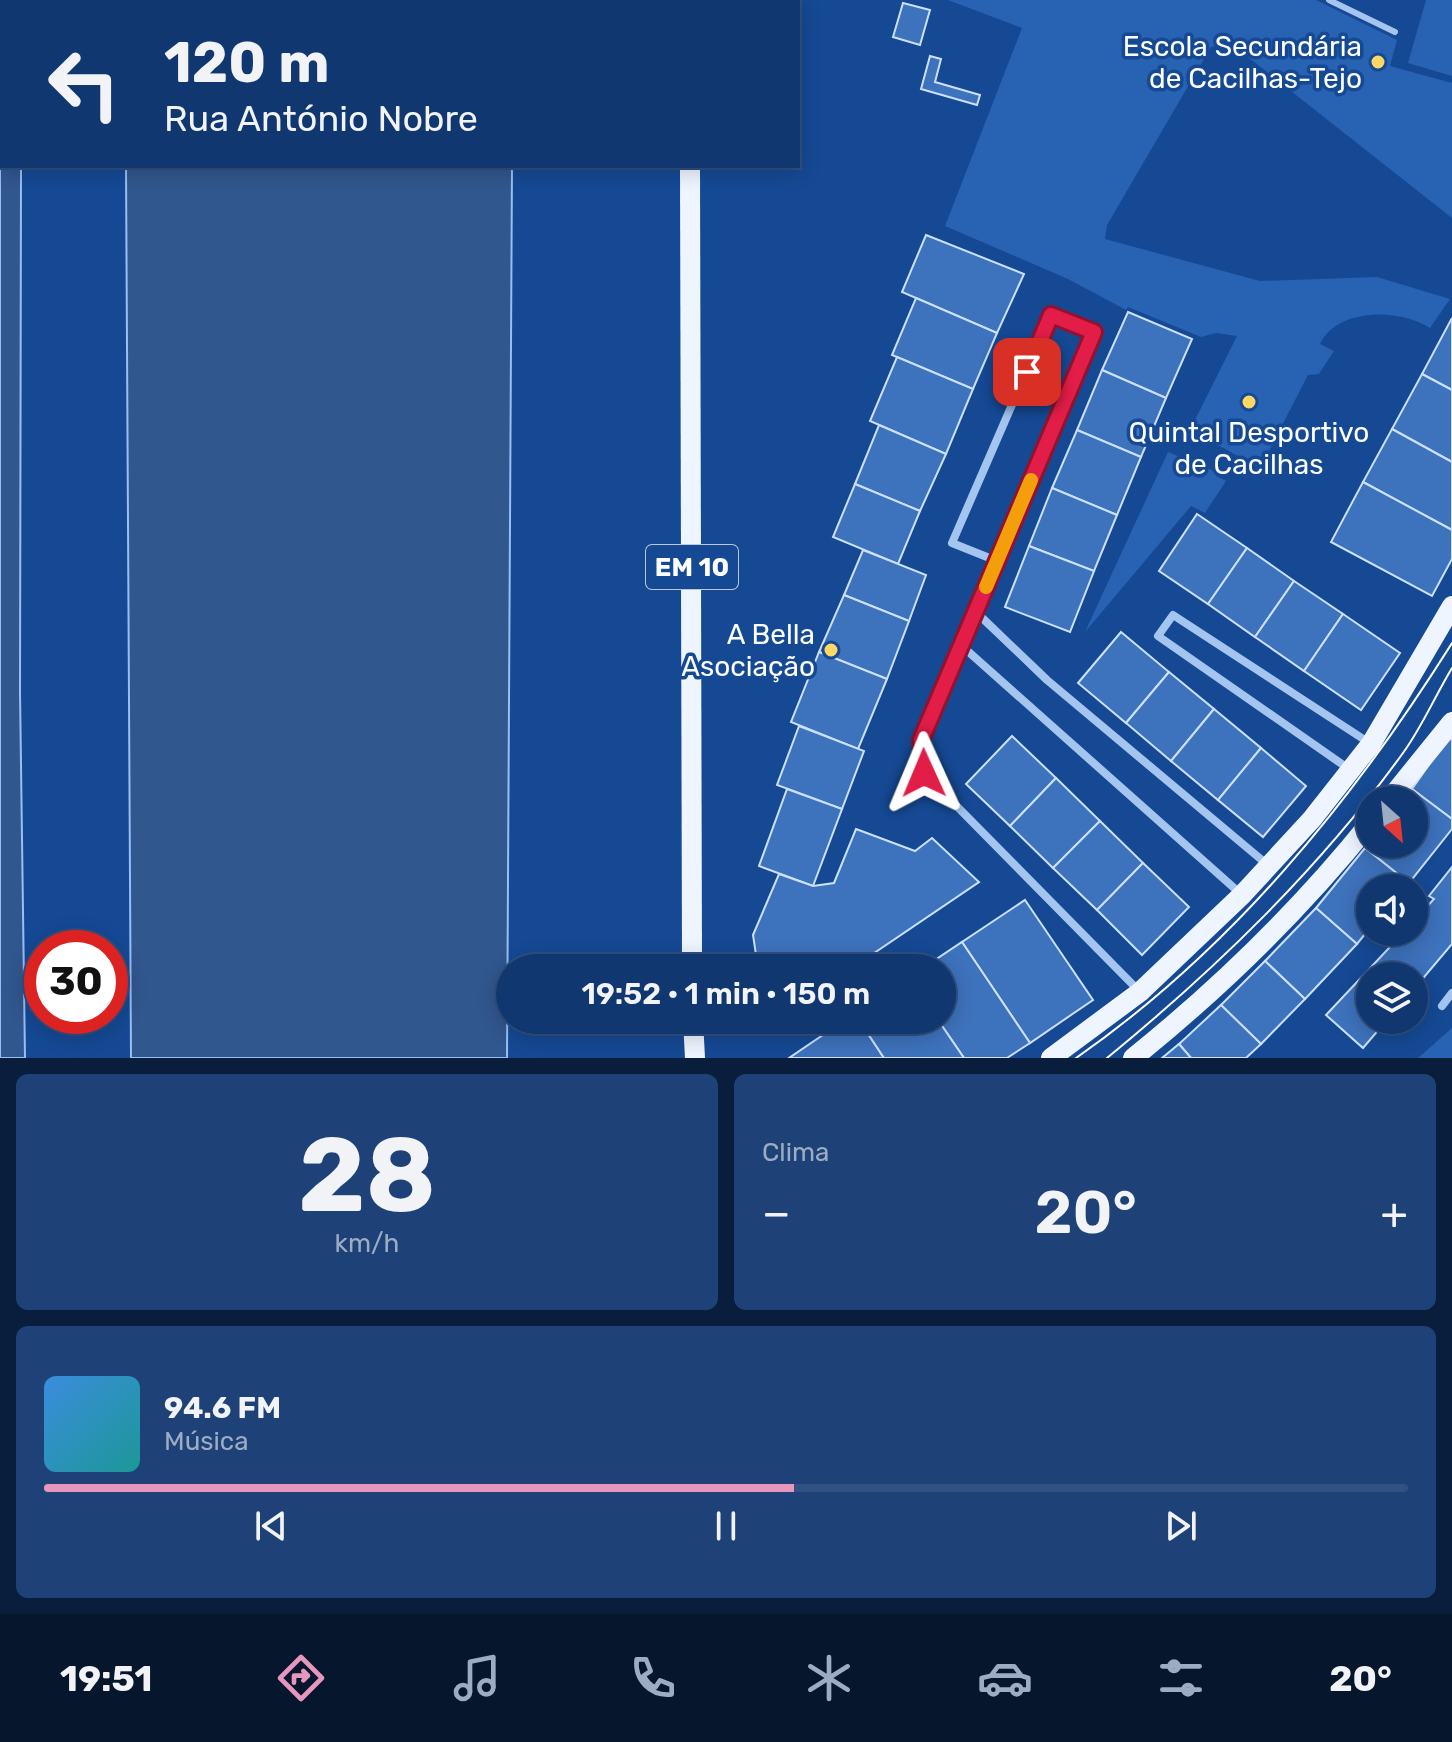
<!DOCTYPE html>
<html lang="pt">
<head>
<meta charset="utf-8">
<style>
  body { margin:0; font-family:Rubik,sans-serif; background:#1e4277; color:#f1f3f6; height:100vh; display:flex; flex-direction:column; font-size:30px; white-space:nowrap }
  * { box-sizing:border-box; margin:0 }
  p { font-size:26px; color:#9cacc3 }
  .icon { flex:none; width:44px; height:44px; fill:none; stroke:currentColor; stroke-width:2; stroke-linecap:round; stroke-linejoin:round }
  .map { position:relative; height:1058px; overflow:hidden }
  .details { display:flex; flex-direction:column; gap:16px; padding:16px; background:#091e3d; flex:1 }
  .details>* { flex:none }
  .guide { position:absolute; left:0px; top:0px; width:800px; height:168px; box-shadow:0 4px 20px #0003,0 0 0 2px #305182; background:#10376f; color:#f1f3f6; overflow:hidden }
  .needle { width:52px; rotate:153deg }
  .buttons { position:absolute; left:1356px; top:786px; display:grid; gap:16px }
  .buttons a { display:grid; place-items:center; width:72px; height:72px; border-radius:50%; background:#10376f; box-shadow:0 4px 20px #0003,0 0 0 2px #305182; font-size:40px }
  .speed { position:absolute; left:24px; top:930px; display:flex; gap:16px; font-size:40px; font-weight:700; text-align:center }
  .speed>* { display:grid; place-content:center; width:104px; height:104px; border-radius:50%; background:#10376f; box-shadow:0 4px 20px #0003,0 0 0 2px #305182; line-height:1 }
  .speed .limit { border:12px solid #d22; background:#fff; color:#111 }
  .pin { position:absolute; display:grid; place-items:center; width:68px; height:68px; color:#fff; margin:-34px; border-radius:16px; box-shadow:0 4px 12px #0006 }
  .me { position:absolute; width:88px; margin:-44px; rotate:359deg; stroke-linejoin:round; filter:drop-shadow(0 0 6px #0008) }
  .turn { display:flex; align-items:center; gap:28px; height:168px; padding:0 32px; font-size:36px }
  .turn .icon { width:104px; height:104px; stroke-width:2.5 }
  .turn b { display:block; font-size:56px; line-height:68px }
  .big { font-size:60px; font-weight:600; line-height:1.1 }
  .details .widget { flex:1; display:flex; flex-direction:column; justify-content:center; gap:12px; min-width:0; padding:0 28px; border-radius:12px; background:#1e4277 }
  .details .dial { align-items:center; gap:0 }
  .dial b { font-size:104px; line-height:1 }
  .song { display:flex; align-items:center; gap:24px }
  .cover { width:96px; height:96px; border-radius:12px; background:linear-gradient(135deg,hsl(210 70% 55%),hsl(180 70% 35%)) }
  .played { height:8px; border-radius:4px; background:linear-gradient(90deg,#e797bd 55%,#305182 55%) }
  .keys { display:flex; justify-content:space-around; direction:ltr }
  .heat { display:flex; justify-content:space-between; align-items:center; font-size:44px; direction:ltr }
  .details .tiles { flex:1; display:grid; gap:16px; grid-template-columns:1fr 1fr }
  .widget:last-child { grid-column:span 2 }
  .trip { position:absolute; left:496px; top:954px; width:460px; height:80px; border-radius:40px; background:#10376f; box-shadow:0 4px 20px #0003,0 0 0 2px #305182; font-weight:600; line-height:80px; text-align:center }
  .menu { display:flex; height:128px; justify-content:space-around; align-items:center; background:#06162c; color:#9cacc3 }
  .menu .icon { width:56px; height:56px }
  .menu .active { color:#e797bd }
  .menu b { font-size:36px; color:#f1f3f6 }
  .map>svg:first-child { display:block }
  .green { fill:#2862b3 }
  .water { fill:#31578f; stroke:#97bff4; stroke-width:2 }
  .building { fill:#3d72bc; stroke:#cce0fc; stroke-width:2 }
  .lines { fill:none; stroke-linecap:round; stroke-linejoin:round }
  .lane { stroke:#a5c5f1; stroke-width:6 }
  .street { stroke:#a5c5f1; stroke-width:8 }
  .primary { stroke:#eff5ff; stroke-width:20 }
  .tram { stroke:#fff; stroke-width:2 }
  .route-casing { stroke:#92132f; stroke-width:20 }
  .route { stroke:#e11d48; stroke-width:14 }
  .slow { stroke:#f59e0b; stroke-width:14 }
  .poi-dot { fill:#ffd765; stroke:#154994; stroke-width:3 }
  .labels { text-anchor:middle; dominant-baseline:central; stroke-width:7; stroke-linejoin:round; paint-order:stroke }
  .shield { fill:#154994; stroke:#b9c8df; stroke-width:2 }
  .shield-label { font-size:26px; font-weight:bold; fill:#fff }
  .poi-label { font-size:28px; fill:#fff; stroke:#154994; text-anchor:end }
</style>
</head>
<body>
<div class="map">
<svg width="1452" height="1058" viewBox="0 0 1452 1058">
  <rect width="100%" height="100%" fill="#154994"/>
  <g class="green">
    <path d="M 948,0 L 1316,0 L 1397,40 L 1390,66 L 1452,83 L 1452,218 L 1230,43 L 1211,47 L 1107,225 L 1105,239 L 1260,281 L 1377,277 L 1450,299 L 1430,328 C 1399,308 1337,308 1320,344 L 1334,351 L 1319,374 L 1308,375 L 1260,468 L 1190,430 L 1237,336 L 1216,333 L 1201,337 L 1128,307 L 1126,310 L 1068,279 L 945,226 L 1022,28 Z"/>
    <polygon points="1426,0 1452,0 1452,76 1408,63"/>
    <polygon points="1168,452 1219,473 1217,476 1226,481 1205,513 1191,506 1085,632"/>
    <polygon points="1452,1028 1452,1058 1418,1058"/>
  </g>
  <g class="water">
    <polygon points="0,0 23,0 2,2 2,166 21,166 20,692 25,1058 0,1058"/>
    <polygon points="125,0 513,0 125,2"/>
    <polygon points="126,166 512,166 507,1058 131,1058"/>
  </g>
  <g class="building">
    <polygon points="903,3 930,10 920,45 893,37"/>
    <polygon points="930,56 941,59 935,82 980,95 977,105 921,89"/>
    <polygon points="926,235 1024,274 997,333 902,292"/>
    <polygon points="916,298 997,333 973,389 892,355"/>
    <polygon points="1128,312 1192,339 1166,398 1102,370"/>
    <polygon points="1452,318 1452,390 1422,374"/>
    <polygon points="897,357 973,389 946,454 870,421"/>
    <polygon points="1102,370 1166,398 1141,457 1077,430"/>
    <polygon points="1422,374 1452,390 1452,462 1392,429"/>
    <polygon points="879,425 946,454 920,511 855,484"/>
    <polygon points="1392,429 1452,462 1452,530 1363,482"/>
    <polygon points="1077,430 1141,457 1117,515 1052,488"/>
    <polygon points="1363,482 1452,530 1452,559 1432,596 1331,542"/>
    <polygon points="855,484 920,511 898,564 833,537"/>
    <polygon points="1052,488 1117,515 1094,571 1029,546"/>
    <polygon points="1197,514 1247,548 1208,604 1159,571"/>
    <polygon points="1029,546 1094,571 1070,632 1005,607"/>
    <polygon points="1247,548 1294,581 1255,637 1208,604"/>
    <polygon points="863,550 926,575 909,621 844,595"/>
    <polygon points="1294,581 1343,614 1304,671 1255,637"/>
    <polygon points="844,595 909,621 887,679 819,652"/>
    <polygon points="1343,614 1400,653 1361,710 1304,671"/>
    <polygon points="1121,632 1169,672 1126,723 1078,683"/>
    <polygon points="819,652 887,679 858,749 791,722"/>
    <polygon points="1169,672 1214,709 1171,761 1126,723"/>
    <polygon points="1214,709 1261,748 1218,800 1171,761"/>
    <polygon points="799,726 864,751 842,809 777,785"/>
    <polygon points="1452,732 1452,819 1412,789"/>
    <polygon points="1012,736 1056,778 1010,826 966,784"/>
    <polygon points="1261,748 1306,786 1263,837 1218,800"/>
    <polygon points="1056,778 1100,821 1053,868 1010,826"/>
    <polygon points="787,789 842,809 813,886 759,866"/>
    <polygon points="1412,789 1452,819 1452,829 1409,883 1365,848 1370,842 1414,844 1414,800 1403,800"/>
    <polygon points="1100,821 1143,863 1097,910 1053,868"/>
    <polygon points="856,829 915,851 932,838 979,882 852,968 758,968 753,935 779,874 813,886 834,883"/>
    <polygon points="1365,848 1409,883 1405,888 1370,888 1370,928 1357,944 1316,908"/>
    <polygon points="1143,863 1189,907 1142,955 1097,910"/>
    <polygon points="1452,867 1452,944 1414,989 1414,976 1370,976 1370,1020 1387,1020 1363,1048 1326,1015 1404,932 1414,932 1414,921 1434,899 1429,896"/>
    <polygon points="1025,900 1093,1000 1030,1043 962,942"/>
    <polygon points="1316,908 1357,944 1305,999 1265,961"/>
    <polygon points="962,942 1030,1043 1007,1058 964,1058 938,1020 942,1020 942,968 923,968"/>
    <polygon points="1265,961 1305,999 1261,1044 1221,1005"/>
    <polygon points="1221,1005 1261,1044 1246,1058 1191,1058 1179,1044"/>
    <polygon points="845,1020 859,1020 884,1058 789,1058"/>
    <polygon points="859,1020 938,1020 964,1058 884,1058"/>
    <polygon points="1179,1044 1191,1058 1162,1058"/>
  </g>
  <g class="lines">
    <polyline class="lane" points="1329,0 1395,32"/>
    <g class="street">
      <polyline points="997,561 952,543 1051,315 1094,332 921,740 924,773 1140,992"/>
      <polyline points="976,612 1047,680 1269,866"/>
      <polyline points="962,646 1242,895"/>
      <polyline points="1349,769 1158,636 1173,615 1371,744"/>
      <polyline points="1442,1006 1452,993"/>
    </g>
    <g class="primary">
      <polyline points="689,0 689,2"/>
      <polyline points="690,166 692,968"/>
      <polyline points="1389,800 1452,722"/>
      <polyline points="693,1020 695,1058"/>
      <polyline points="1051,1058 1140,992 1242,895 1312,819 1371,744 1452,606"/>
      <path d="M 1133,1058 C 1220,988 1300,910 1370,823"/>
    </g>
    <g class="tram">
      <path d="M 1076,1058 C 1231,950 1352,802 1452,643"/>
      <path d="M 1107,1058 C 1218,967 1319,869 1403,753 C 1422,727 1435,696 1452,668"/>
    </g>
  </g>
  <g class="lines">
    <g class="route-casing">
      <polyline id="route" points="924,773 921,740 1094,332 1051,315 1027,372"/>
    </g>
    <use href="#route" class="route"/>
    <polyline class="slow" points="986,587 1031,480"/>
  </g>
  <g class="poi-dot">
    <circle cx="1378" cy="62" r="8"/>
    <circle cx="1249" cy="402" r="8"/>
    <circle cx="831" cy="650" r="8"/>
  </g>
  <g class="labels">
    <rect class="shield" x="646" y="545" width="92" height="44" rx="6"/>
    <g class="shield-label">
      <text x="692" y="567">EM 10</text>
    </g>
    <g class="poi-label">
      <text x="1362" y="46">Escola Secundária<tspan x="1362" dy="32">de Cacilhas-Tejo</tspan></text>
      <text x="1249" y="432" text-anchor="middle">Quintal Desportivo<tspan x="1249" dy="32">de Cacilhas</tspan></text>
      <text x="815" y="634">A Bella<tspan x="815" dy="32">Asociação</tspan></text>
    </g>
  </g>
</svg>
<div class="buttons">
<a><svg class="needle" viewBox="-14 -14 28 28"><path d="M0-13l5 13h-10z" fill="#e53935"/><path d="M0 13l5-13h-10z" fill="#9cacc3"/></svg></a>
<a><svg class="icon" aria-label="sound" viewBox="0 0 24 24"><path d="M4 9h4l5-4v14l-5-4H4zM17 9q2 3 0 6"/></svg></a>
<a><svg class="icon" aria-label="layers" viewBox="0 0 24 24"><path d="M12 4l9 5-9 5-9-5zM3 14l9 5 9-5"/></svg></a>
</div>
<div class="speed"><div class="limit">30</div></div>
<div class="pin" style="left:1027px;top:372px;background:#d93025"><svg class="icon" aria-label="arrive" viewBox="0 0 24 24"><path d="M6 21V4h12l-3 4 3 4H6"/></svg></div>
<svg class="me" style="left:924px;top:773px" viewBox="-20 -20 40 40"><path d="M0-17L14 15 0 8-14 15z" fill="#e11d48" stroke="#fff" stroke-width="4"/></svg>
<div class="trip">19:52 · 1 min · 150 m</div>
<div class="guide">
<div class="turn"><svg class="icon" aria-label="left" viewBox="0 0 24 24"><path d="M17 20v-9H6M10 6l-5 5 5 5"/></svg><div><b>120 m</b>Rua António Nobre</div></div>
</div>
</div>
<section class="details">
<div class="tiles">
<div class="widget dial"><b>28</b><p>km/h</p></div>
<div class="widget"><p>Clima</p>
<div class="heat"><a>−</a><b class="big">20°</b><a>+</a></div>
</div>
<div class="widget">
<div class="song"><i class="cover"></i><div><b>94.6 FM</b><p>Música</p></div></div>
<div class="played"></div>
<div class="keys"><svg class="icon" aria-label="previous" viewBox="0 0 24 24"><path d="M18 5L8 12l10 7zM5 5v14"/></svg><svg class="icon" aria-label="pause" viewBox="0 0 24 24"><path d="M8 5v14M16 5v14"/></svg><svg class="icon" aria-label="next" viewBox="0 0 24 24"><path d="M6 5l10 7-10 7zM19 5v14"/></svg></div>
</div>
</div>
</section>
<nav class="menu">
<b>19:51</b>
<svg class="icon active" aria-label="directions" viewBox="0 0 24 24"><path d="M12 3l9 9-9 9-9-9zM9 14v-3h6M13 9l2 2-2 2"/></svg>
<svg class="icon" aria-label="music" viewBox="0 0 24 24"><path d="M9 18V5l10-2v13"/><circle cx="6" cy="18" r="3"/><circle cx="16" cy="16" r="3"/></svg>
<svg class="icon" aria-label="phone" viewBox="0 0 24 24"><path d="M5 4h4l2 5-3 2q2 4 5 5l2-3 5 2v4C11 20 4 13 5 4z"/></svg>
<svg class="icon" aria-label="climate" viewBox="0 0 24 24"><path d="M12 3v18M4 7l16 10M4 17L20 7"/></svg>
<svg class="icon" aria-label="car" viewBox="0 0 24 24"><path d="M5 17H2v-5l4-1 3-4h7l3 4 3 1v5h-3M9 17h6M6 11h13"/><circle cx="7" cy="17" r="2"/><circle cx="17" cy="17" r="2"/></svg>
<svg class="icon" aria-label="filters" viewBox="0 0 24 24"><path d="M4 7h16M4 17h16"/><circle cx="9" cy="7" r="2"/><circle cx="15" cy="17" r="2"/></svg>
<b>20°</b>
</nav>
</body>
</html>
